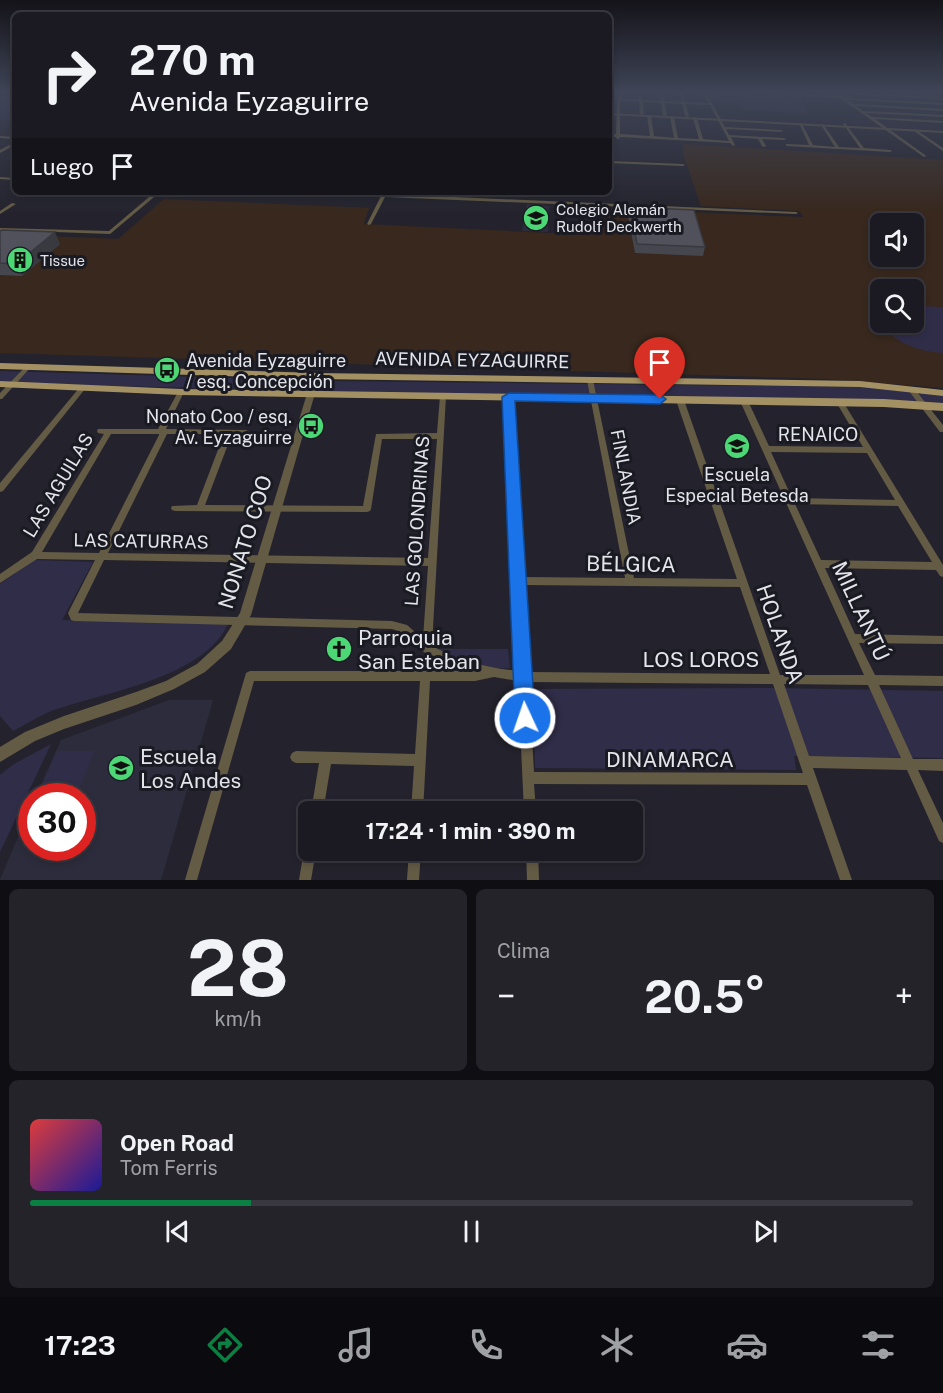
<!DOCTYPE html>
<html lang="es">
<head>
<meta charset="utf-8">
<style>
  body { margin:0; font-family:"Public Sans",sans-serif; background:#24232a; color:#f1f3f6; height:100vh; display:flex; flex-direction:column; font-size:22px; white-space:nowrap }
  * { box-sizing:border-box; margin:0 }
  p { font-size:20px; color:#a0a1a5 }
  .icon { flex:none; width:33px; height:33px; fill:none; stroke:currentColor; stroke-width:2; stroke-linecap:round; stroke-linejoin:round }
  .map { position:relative; height:880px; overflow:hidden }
  .panel { display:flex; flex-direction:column; gap:9px; padding:9px; background:#0f0e13; flex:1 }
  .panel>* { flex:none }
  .hud { position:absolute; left:12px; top:12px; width:600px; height:183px; border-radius:9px; box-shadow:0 3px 9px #0003,0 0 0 2px #393840; background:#1b1a22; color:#f1f3f6; overflow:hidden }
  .fabs { position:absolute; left:870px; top:213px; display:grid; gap:12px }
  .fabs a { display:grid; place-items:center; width:54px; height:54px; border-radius:9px; background:#1b1a22; box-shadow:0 3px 9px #0003,0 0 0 2px #393840; font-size:30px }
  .speed { position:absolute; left:18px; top:783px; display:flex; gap:12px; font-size:30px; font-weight:700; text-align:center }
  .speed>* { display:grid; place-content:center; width:78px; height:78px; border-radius:50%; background:#1b1a22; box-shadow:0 3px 9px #0003,0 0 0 2px #393840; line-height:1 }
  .speed .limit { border:9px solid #d22; background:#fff; color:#111 }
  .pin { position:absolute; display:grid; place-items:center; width:51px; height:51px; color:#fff; margin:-62px -26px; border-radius:50% 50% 50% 0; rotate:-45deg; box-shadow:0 0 6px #0007 }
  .pin .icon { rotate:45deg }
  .me { position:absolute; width:66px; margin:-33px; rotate:357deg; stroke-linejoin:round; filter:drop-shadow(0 0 4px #0008) }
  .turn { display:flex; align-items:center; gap:21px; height:126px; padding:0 18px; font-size:27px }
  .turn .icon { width:78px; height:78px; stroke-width:2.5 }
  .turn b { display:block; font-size:42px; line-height:51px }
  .then { display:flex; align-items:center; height:57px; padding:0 18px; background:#0003; gap:12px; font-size:22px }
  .big { font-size:45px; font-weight:700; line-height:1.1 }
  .panel .widget { flex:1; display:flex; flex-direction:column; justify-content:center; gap:9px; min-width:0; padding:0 21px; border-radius:9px; background:#24232a }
  .panel .dial { align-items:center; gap:0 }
  .dial b { font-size:78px; line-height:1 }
  .song { display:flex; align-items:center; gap:18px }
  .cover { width:72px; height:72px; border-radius:9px; background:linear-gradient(135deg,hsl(0 70% 55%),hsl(240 70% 35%)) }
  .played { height:6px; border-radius:3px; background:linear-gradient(90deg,#0b8043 25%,#393840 25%) }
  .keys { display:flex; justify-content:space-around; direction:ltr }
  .heat { display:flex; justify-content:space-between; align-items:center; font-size:33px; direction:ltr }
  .panel .tiles { flex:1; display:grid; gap:9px; grid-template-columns:1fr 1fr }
  .widget:last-child { grid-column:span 2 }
  .trip { position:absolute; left:298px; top:801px; width:345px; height:60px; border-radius:9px; background:#1b1a22; box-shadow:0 3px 9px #0003,0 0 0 2px #393840; font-weight:700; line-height:60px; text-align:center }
  .tab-bar { display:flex; height:96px; justify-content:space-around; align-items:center; background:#0b0a0e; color:#a0a1a5 }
  .tab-bar .icon { width:42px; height:42px }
  .tab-bar .selected { color:#0b8043 }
  .tab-bar b { font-size:27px; color:#f1f3f6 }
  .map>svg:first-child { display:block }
  .industrial { fill:#38281d; fill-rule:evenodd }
  .built { fill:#2d2c3c }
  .green { fill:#302d49 }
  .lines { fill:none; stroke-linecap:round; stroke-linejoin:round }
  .minor { fill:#645b45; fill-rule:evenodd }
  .tertiary { fill:#645b45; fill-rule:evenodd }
  .primary { fill:#a49163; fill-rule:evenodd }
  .wall { fill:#46464f }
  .shaded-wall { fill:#393940 }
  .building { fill:#51515c; stroke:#393940; stroke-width:1.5 }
  .route { fill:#1a73e8; stroke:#114b97; stroke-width:1.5 }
  .labels { text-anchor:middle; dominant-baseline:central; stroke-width:6; stroke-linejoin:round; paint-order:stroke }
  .far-poi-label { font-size:15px; fill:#e4e4eb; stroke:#1a1a23; text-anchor:start }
  .poi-label { font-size:18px; fill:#e4e4eb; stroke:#1a1a23; text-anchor:start }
  .street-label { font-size:18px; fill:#e4e4eb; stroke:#1a1a23 }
  .near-street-label { font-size:21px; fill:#e4e4eb; stroke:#1a1a23 }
  .near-poi-label { font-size:21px; fill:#e4e4eb; stroke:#1a1a23; text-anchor:start }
</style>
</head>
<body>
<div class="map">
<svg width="943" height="880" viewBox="0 0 943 880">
  <rect width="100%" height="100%" fill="#24232d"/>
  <path class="industrial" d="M 683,144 L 943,160 L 943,388 L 827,379 L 0,353 L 0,234 L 118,239 L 164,199 L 369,208 L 364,224 L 551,233 L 599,234 L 599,208 L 803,217 L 799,211 L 701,206 L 683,154 ZM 880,224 L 914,224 L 914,256 L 880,256 ZM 880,290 L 914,290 L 914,322 L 880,322 Z"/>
  <g class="built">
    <polygon points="708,91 799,97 809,114 742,110 738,101 712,100"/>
    <polygon points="527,204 549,206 548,232 522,231"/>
    <polygon points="169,700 213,700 161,880 0,880 31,806 32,848 82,848 82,796 36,796 61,740"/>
  </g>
  <g class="green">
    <polygon points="0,96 15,96 15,121 0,120"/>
    <path d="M 914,306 L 943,307 L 943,353 C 917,351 892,343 879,319 L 880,312 L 880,322 L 914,322 Z"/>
    <polygon points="0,371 326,381 864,387 943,396 943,405 26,384 0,381"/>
    <path d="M 35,560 L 93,562 L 62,620 L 228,624 C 203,678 106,692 54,710 C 40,715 27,724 13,731 L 0,716 L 0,584 Z"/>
    <polygon points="431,649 508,649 510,668 431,672"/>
    <polygon points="770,688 943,691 943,758 794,756 796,770 535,768 533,689"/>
    <polygon points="51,744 0,852 0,775 14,764"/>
    <polygon points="57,751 94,751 76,796 37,796"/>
  </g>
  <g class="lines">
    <g class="minor">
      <path d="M 618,91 L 621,91 L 621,99 L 639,99 L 638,91 L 641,91 L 642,100 L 661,101 L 659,91 L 662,91 L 664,101 L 682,102 L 679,91 L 682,91 L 685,102 L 709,103 L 702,91 L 705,91 L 725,127 L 781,130 L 783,131 L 781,132 L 726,129 L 729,135 L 784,138 L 786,139 L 784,140 L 762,139 L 766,146 L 764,147 L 762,146 L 758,139 L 731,137 L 735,145 L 733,146 L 730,143 L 620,137 L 619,139 L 617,139 L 616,137 L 609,136 L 609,134 L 616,134 L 617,100 L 609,100 L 609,98 L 617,98 ZM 620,101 L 639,101 L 640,114 L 642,115 L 644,114 L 643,102 L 661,103 L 663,115 L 665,116 L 667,115 L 665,103 L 682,104 L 685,116 L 687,117 L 689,116 L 686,104 L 710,105 L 729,141 L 703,139 L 697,118 L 695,117 L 693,118 L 699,139 L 678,138 L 674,117 L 672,116 L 670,117 L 674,138 L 654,136 L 651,116 L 649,115 L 647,116 L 650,136 L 620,134 Z"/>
      <polygon points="714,91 837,96 831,91 835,91 837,92 935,97 936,99 839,94 845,98 943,103 943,105 848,100 854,104 943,109 943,111 856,106 863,111 943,115 943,117 866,113 872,117 943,121 943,123 875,119 925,155 926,156 924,157 840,98"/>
      <polygon points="799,123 802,124 813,145 835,147 821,125 823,124 839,147 860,148 843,124 845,123 864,148 890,150 892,151 890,152 786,146 786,144 787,144 809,145"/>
      <polygon points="915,129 943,148 943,151 914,131"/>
      <polygon points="609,161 683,164 685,165 683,166 609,163"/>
      <polygon points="0,177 15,178 15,180 0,179"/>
      <polygon points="155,192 160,192 110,234 0,230 0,228 109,231"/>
      <polygon points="307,192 382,194 383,192 386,192 387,194 796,212 798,213 796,214 385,197 371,224 369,225 367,224 381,196 309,193"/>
      <polygon points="12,203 16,204 0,214 0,211"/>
      <polygon points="28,365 30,366 31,367 30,368 2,399 0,399 0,393 26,366"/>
      <path d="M 590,378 L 593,380 L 634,578 L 737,579 L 676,400 L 680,398 L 684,400 L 780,675 L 864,675 L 740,401 L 744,399 L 748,401 L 769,446 L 863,447 L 836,402 L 838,400 L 842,400 L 943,565 L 943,577 L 940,576 L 936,570 L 825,568 L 855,634 L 943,636 L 943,644 L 859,643 L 875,675 L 943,676 L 943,686 L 879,685 L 913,759 L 943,759 L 943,771 L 918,770 L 943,823 L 943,843 L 939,841 L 907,770 L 813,768 L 852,880 L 840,880 L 807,785 L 534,784 L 536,812 L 524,812 L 518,681 L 494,677 L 475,681 L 430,681 L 423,812 L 411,812 L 414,766 L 331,764 L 323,812 L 311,812 L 319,763 L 296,763 L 292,761 L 290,757 L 292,753 L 296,751 L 415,754 L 420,681 L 254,681 L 197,880 L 185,880 L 246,673 L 250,671 L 469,671 C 454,667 437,661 424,652 C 412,644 406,632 392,629 L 74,621 L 71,620 L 68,613 L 95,560 L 37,559 L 0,583 L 0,574 L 32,552 L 104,434 L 98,433 L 97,431 L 98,429 L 158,429 L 178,392 L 181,390 L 183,390 L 184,392 L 166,429 L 246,430 L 250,432 L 246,434 L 232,434 L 205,505 L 363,506 L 376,434 L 437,433 L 440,396 L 443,394 L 445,394 L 446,396 L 432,646 C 459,661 488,668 518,671 L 506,397 L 507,395 L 511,395 L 512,397 L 523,577 L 625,578 L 587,380 ZM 111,434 L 159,434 L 159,435 L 99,553 L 42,552 ZM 167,434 L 224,434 L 197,505 L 172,506 L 171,508 L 172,510 L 175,511 L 367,512 L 370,511 L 371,509 L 382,439 L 437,439 L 428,558 L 108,553 ZM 771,452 L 867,453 L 895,500 L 792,498 ZM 795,504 L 898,506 L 932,562 L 821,560 ZM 104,560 L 428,566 L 423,639 L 407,625 L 392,621 L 78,613 ZM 523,585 L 740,587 L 770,674 L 528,672 ZM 529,682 L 773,684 L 803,773 L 534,772 ZM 784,684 L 868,685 L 901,758 L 809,756 Z"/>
      <polygon points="80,387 84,387 85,389 3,491 0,492 0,483"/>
      <polygon points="909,387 913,387 943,425 943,432 940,432 909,391 908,389"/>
      <polygon points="309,844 309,850 316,850 311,880 299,880 304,850 306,846"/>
      <polygon points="409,850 421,850 419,880 407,880"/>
      <polygon points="526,850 538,850 539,880 527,880"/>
    </g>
    <g class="tertiary">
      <polygon points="912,91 917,91 943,99 943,101"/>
      <polygon points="609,113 943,131 943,133 609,115"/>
      <polygon points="0,136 15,137 15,139 0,138"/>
      <polygon points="15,142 15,145 0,153 0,150"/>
      <polygon points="313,374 319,374 320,376 251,615 231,649 205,672 174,689 136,705 64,729 35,741 0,762 0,747 25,732 64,716 136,692 166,681 197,664 222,641 240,613"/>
    </g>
    <g class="primary">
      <polygon points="0,363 316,373 860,381 943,390 943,396 860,387 316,379 0,369"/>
      <polygon points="0,381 181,389 884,399 943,403 943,411 884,407 181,395 0,387"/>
    </g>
  </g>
  <g class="wall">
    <polygon points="630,207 705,247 703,256 635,253 628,216"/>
    <polygon points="0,231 60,244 22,276 0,275"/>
  </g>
  <polygon class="shaded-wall" points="55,232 60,244 22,276 16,264"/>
  <g class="building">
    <polygon points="630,207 694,210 705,247 637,244"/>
    <polygon points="2,230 55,232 16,264 0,263 0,231"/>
  </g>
  <linearGradient id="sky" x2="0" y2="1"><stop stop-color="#141319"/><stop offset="0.43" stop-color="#3f4557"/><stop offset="1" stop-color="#3f4557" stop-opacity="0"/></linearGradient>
  <rect width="943" height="214" fill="url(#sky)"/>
  <polygon class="route" points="509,393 660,395 666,399 660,404 515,401 535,718 532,725 525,727 518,725 515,718 502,397"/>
  <defs>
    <g id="school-disc" transform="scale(1.35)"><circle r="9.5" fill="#4dd676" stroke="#1a1a23"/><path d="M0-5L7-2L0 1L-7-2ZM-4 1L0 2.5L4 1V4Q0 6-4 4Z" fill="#111"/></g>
    <g id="building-disc" transform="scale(1.35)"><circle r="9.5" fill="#4dd676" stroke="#1a1a23"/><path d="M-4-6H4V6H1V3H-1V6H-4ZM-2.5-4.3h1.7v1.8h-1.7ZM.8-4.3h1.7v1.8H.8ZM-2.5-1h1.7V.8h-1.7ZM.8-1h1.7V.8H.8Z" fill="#111"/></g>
    <g id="bus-disc" transform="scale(1.35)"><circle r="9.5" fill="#4dd676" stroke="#1a1a23"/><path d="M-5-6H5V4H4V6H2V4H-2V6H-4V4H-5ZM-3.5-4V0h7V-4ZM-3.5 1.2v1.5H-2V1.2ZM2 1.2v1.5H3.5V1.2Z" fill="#111"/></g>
    <g id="church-disc" transform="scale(1.35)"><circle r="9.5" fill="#4dd676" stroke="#1a1a23"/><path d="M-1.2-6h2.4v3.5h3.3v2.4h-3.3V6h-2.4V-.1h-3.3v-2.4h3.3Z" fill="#111"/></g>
  </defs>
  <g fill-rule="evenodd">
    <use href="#school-disc" x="536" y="218"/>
    <use href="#building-disc" x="20" y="260"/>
    <use href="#bus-disc" x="167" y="370"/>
    <use href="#bus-disc" x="311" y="426"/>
    <use href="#school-disc" x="737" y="446"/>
    <use href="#church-disc" x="339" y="649"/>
    <use href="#school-disc" x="121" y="768"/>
  </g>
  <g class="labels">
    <g class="far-poi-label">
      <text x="556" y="209">Colegio Alemán<tspan x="556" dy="17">Rudolf Deckwerth</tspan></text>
      <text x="40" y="260">Tissue</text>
    </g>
    <g class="poi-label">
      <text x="186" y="360">Avenida Eyzaguirre<tspan x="186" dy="21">/ esq. Concepción</tspan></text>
      <text x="292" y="416" text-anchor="end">Nonato Coo / esq.<tspan x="292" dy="21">Av. Eyzaguirre</tspan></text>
      <text x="737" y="474" text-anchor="middle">Escuela<tspan x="737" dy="21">Especial Betesda</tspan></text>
    </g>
    <g class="street-label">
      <text transform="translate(472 360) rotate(1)">AVENIDA EYZAGUIRRE</text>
      <text x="818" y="434">RENAICO</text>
      <text transform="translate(626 477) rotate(79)">FINLANDIA</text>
      <text transform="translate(58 485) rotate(-59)">LAS AGUILAS</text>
      <text transform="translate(417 521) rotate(-86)">LAS GOLONDRINAS</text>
      <text transform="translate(141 541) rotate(1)">LAS CATURRAS</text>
    </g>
    <g class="near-street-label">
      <text transform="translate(245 542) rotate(-73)">NONATO COO</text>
      <text transform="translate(631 564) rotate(1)">BÉLGICA</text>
      <text transform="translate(861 611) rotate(65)">MILLANTÚ</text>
      <text transform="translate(780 634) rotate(71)">HOLANDA</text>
      <text x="701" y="659">LOS LOROS</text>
      <text x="670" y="759">DINAMARCA</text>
    </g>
    <g class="near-poi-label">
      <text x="358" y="637">Parroquia<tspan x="358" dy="24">San Esteban</tspan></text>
      <text x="140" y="756">Escuela<tspan x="140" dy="24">Los Andes</tspan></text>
    </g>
  </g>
</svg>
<div class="fabs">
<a><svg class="icon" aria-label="sound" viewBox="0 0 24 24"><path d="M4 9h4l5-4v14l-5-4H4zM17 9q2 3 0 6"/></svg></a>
<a><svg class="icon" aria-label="search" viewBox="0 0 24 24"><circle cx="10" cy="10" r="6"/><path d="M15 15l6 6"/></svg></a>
</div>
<div class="speed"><div class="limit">30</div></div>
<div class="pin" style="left:660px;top:399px;background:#d93025"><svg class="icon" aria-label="arrive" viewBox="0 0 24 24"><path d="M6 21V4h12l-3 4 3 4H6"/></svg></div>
<svg class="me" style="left:525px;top:718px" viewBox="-20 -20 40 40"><circle r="17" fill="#1a73e8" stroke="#fff" stroke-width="3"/><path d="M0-11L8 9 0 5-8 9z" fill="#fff"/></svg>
<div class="trip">17:24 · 1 min · 390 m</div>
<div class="hud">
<div class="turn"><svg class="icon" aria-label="right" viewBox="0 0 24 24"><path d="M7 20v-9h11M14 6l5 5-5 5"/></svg><div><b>270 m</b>Avenida Eyzaguirre</div></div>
<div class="then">Luego<svg class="icon" aria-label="arrive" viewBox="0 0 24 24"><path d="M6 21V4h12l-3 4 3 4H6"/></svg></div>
</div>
</div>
<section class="panel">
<div class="tiles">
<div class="widget dial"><b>28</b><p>km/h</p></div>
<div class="widget"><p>Clima</p>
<div class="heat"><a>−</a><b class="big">20.5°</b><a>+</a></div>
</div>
<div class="widget">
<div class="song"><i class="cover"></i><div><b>Open Road</b><p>Tom Ferris</p></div></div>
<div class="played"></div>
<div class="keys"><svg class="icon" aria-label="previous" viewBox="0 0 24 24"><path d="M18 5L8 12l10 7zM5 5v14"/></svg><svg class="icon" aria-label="pause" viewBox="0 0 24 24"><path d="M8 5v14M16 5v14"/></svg><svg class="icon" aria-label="next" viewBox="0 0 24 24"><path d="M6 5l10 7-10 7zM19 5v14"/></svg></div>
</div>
</div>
</section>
<nav class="tab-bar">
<b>17:23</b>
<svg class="icon selected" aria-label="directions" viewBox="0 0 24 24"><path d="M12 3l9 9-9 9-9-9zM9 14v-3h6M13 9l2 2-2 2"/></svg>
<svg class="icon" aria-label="music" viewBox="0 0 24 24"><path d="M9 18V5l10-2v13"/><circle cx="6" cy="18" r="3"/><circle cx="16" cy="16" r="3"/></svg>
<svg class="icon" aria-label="phone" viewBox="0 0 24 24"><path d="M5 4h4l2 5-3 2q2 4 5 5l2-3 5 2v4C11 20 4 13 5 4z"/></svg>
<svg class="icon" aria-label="climate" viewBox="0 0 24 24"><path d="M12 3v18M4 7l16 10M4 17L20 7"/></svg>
<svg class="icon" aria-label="car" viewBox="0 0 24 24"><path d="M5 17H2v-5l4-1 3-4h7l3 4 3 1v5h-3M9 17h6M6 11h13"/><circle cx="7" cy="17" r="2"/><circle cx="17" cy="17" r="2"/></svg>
<svg class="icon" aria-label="filters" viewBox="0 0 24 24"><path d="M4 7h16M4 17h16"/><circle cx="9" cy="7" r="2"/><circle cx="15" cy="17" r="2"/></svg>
</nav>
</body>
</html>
